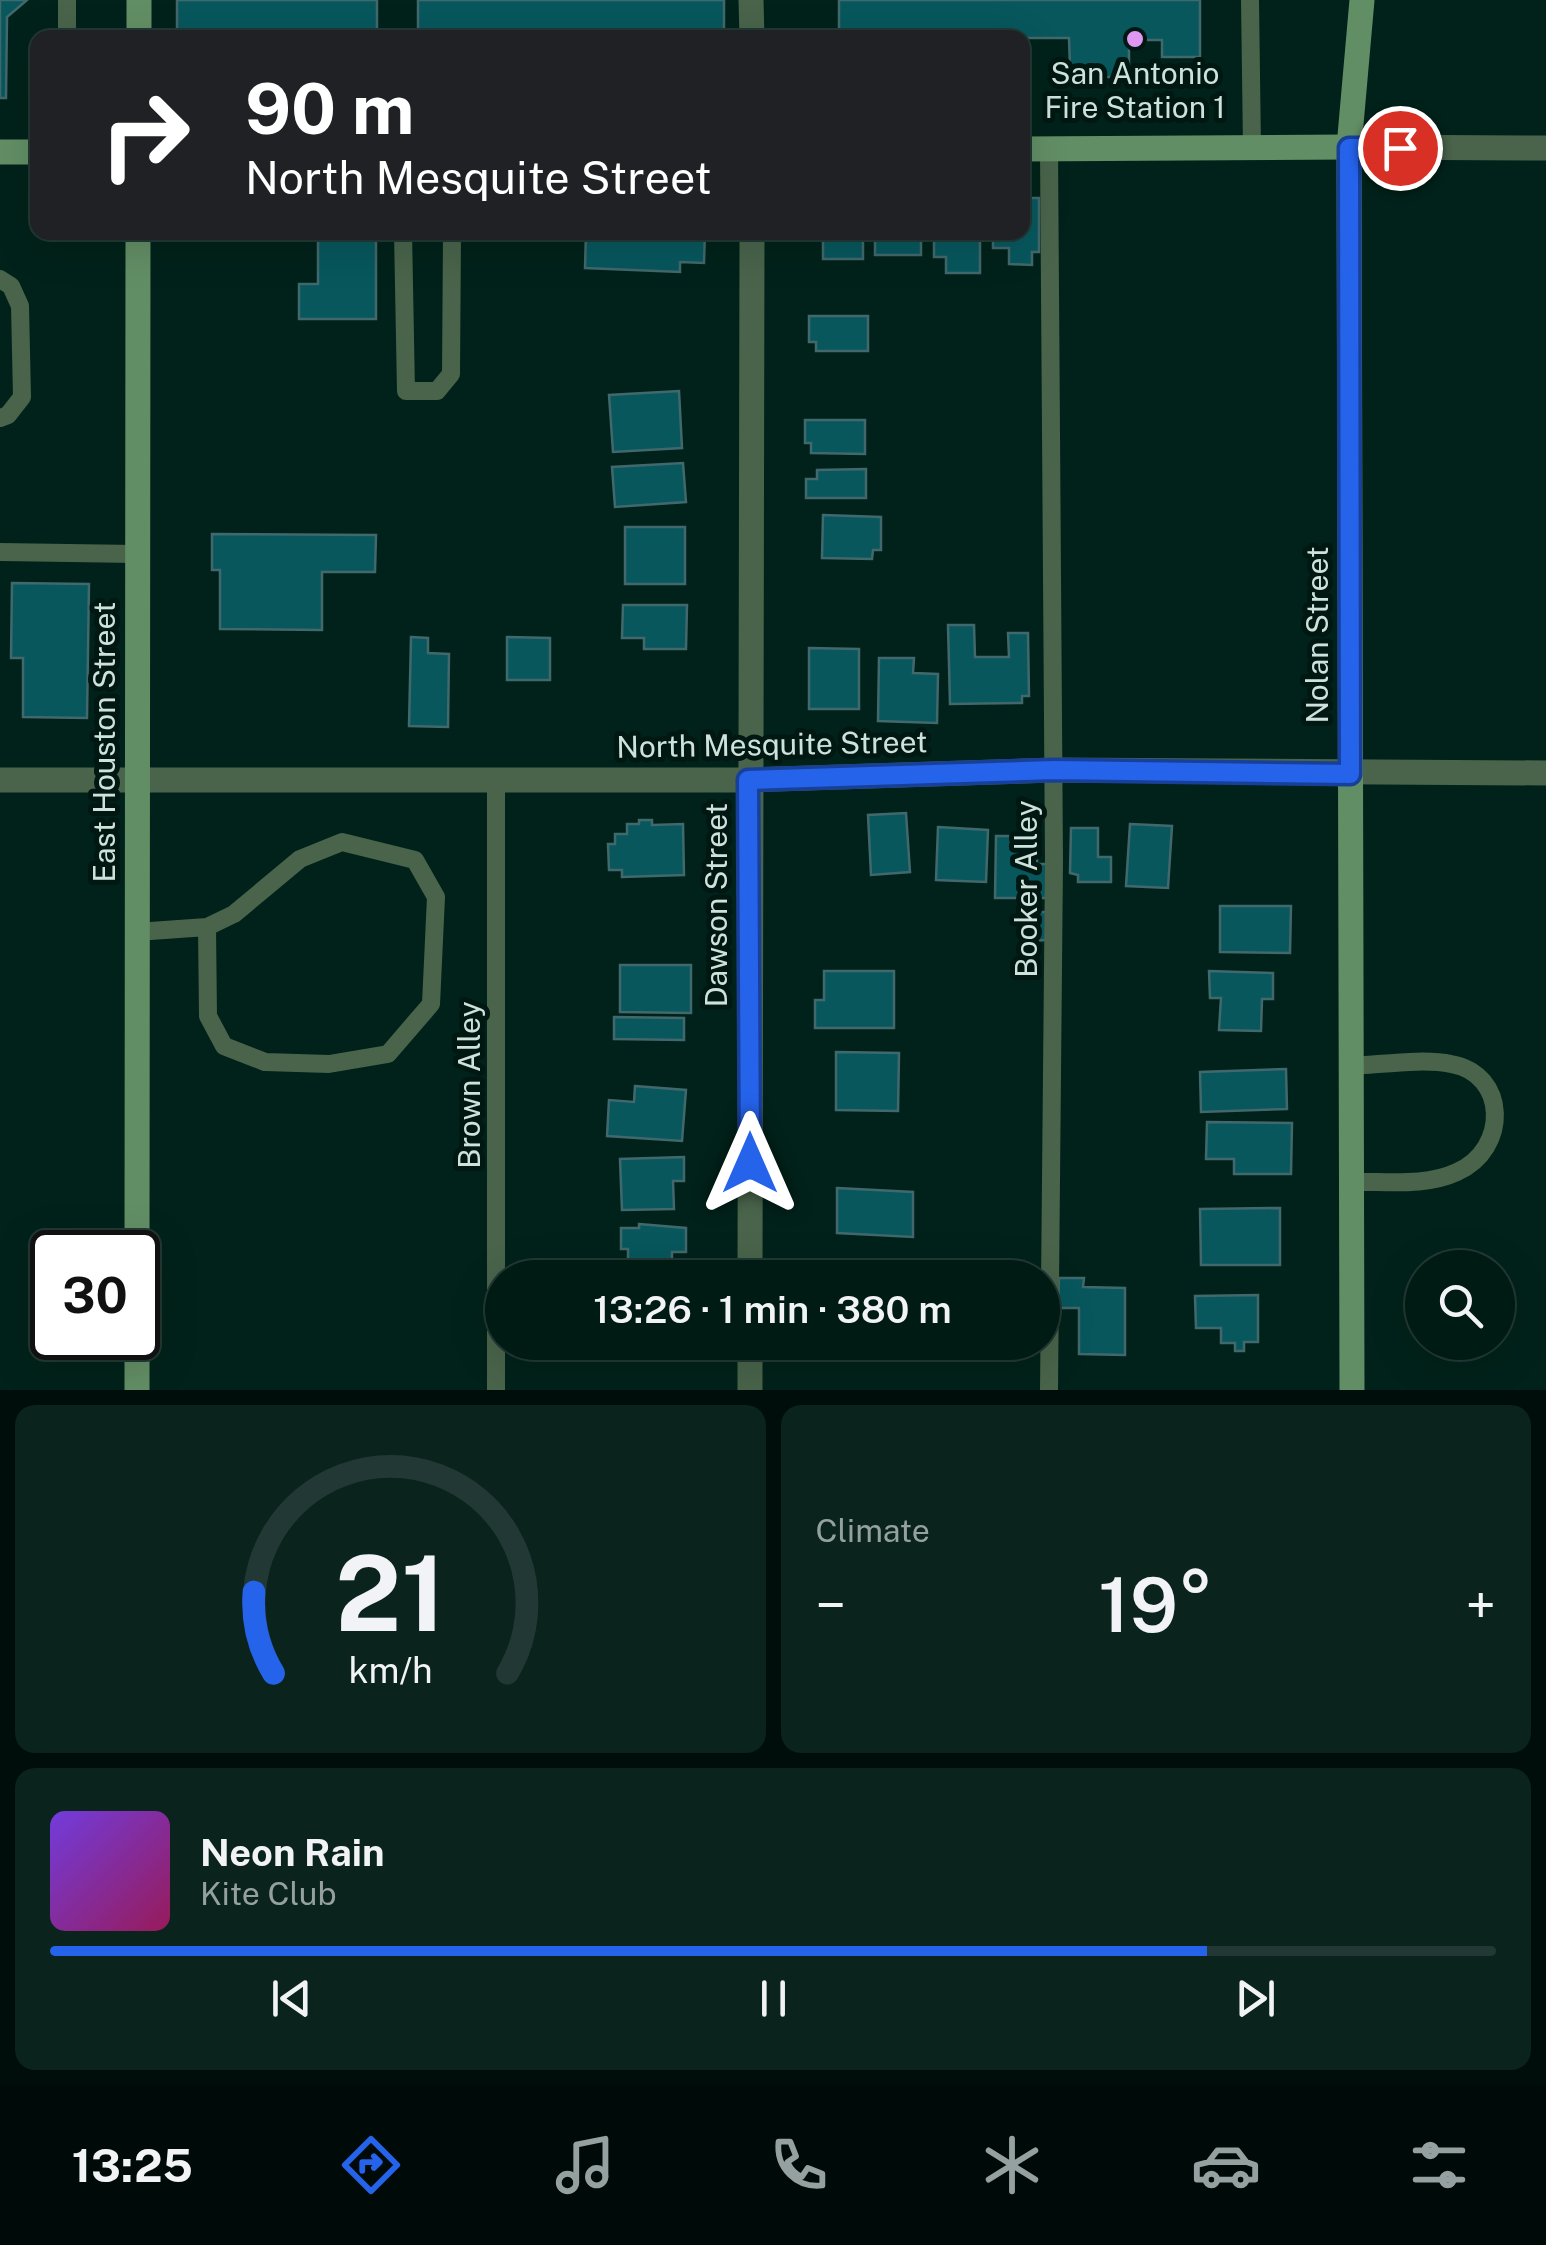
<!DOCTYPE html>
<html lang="en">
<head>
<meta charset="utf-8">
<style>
  body { margin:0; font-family:"Public Sans",sans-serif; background:#0a231d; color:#f1f3f6; height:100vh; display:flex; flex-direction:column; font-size:38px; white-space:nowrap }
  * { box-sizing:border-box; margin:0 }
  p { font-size:32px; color:#95a1a0 }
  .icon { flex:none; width:55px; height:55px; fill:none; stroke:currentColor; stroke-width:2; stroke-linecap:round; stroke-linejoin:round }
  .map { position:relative; height:1390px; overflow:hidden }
  .drawer { display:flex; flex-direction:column; gap:15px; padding:15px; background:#000e0b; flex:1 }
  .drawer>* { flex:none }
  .hud { position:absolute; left:30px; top:30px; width:1000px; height:210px; border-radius:20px; box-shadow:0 10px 40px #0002,0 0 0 2px #223834; background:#202124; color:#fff; overflow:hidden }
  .controls { position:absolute; left:1405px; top:1250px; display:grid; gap:20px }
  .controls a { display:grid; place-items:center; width:110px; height:110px; border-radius:50%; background:#001a14; box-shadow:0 10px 40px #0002,0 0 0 2px #223834; font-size:50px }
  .speed { position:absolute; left:30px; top:1230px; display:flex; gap:20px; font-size:50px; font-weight:700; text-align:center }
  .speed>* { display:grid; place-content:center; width:130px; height:130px; border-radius:50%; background:#001a14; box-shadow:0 10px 40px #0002,0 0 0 2px #223834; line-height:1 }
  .speed .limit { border:5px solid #111; border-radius:15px; background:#fff; color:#111 }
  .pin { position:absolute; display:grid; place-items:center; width:85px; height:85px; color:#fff; margin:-42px; border:5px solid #fff; border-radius:50%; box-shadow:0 2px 10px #0007 }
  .me { position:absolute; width:110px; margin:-55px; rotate:0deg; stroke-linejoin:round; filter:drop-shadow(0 0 8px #0008) }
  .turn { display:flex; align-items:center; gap:35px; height:210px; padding:0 50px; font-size:45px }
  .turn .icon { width:130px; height:130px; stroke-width:2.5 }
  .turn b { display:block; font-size:70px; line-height:85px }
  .big { font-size:75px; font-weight:600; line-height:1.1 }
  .drawer .card { flex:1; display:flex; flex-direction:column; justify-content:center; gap:15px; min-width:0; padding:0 35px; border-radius:20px; background:#0a231d }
  .drawer .dial { align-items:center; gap:0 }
  .dial svg { height:260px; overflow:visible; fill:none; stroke:#223834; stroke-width:7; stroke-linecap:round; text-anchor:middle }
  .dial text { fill:#f1f3f6; stroke:none }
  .song { display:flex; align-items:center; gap:30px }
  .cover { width:120px; height:120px; border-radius:15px; background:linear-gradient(135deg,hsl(260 70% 55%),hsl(330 70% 35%)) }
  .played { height:10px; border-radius:5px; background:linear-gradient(90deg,#2563eb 80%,#223834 80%) }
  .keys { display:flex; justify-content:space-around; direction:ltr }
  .heat { display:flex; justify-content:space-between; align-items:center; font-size:55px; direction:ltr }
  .drawer .tiles { flex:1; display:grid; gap:15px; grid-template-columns:1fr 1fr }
  .card:last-child { grid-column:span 2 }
  .trip { position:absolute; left:485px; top:1260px; width:575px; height:100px; border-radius:50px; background:#001a14; box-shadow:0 10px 40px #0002,0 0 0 2px #223834; font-weight:600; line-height:100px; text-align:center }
  .tabs { display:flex; height:160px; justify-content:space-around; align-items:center; background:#000a08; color:#95a1a0 }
  .tabs .icon { width:70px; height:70px }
  .tabs .selected { color:#2563eb }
  .tabs b { font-size:45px; color:#f1f3f6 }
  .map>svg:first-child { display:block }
  .building { fill:#07575d; stroke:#41686c; stroke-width:2.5 }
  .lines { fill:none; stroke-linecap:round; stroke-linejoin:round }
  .lane { stroke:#49644b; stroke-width:18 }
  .street { stroke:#49644b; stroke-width:25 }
  .secondary { stroke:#628e65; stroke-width:25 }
  .route-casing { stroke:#184099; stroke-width:25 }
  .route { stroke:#2563eb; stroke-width:18 }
  .poi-dot { fill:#de98f2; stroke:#001712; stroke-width:4 }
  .labels { text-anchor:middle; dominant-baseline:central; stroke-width:10; stroke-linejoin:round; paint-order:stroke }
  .poi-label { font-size:30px; fill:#cee2db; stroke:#001712 }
  .street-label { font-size:30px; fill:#cee2db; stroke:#001712 }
</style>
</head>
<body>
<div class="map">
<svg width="1546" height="1390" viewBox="0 0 1546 1390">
  <rect width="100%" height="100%" fill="#00221a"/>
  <g class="building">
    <polygon points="0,0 27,0 7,17 6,98 0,98"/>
    <rect x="177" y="0" width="200" height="38"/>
    <rect x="418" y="0" width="306" height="38"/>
    <polygon points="839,0 1200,0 1200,57 1162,57 1162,40 1129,40 1129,77 1079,77 1078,67 1070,67 1069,38 939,38 939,30 839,31"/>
    <polygon points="1022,198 1039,198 1039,252 1032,252 1032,265 1009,264 1009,248 993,248 993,232 1022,232"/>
    <polygon points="300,232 376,232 376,319 299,319 299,284 318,284 318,238 300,238"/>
    <polygon points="586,232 705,232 704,263 680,262 680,272 585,268"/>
    <polygon points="809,232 863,232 863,259 823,259 823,239 809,239"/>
    <rect x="875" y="232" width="46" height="23"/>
    <polygon points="934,232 980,232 980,273 946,273 946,257 934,257"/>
    <polygon points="809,316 868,316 868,351 816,351 816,342 809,342"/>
    <polygon points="679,391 682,448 613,452 609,395"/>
    <polygon points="805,420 865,420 865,454 811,453 811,443 805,443"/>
    <polygon points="683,463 686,502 615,507 612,467"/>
    <polygon points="866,469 866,498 806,498 806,479 817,479 817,470"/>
    <polygon points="823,515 881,517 881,550 873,550 872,559 822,558"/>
    <rect x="625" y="527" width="60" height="57"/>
    <polygon points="212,534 376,535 375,572 322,572 322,630 220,629 220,570 212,570"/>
    <polygon points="12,583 89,584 87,718 23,717 23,658 11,658"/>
    <polygon points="623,605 687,605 686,649 644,649 644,638 622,638"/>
    <polygon points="948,625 974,625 975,657 1009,657 1008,633 1028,633 1029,696 1022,696 1022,703 950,704"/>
    <polygon points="411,637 428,638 428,653 449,654 448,727 409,726"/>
    <polygon points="507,637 550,638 550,680 507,680"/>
    <polygon points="809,648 859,649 859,709 809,709"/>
    <polygon points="879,658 914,658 913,673 938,674 937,723 878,721"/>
    <polygon points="906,813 910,872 871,875 868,815"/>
    <polygon points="639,820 652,820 652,825 683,824 684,875 622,877 622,870 609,870 608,844 615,844 615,834 627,834 627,824 639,824"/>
    <polygon points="1130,824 1172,826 1168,888 1126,886"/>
    <polygon points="938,827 988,830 986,882 936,880"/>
    <polygon points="1071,828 1098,828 1098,857 1111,857 1111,882 1078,882 1078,875 1070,873"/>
    <polygon points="996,836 1037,836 1037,864 1047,864 1047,898 995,898"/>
    <polygon points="1220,906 1291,906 1290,953 1220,952"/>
    <polygon points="1031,912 1047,912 1047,940 1029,941"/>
    <polygon points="620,965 691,965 691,1013 620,1012"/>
    <polygon points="824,971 894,971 894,1028 815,1028 815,1000 824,1000"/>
    <polygon points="1209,971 1273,973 1273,999 1262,999 1261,1031 1219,1030 1221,998 1210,998"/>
    <polygon points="614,1017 684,1018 684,1040 614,1039"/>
    <polygon points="836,1052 899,1053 898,1111 836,1110"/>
    <polygon points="1286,1069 1287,1109 1201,1112 1200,1072"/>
    <polygon points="635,1086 686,1090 682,1141 607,1136 609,1100 634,1102"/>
    <polygon points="1207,1122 1292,1123 1291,1174 1234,1174 1234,1159 1206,1159"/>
    <polygon points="684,1157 684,1181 673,1181 674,1209 622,1210 620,1159"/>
    <polygon points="837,1188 913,1192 913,1237 837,1233"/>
    <polygon points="1280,1208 1280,1265 1201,1265 1200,1209"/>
    <polygon points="639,1224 686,1228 686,1252 672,1252 672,1278 628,1278 628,1249 621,1249 621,1228 639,1228"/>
    <polygon points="1059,1278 1084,1278 1083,1287 1125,1288 1125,1355 1079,1354 1079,1308 1058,1308"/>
    <polygon points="1258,1295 1258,1342 1244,1342 1244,1351 1235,1351 1235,1343 1221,1343 1221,1328 1196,1328 1195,1296"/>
  </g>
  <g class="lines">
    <g class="lane">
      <polyline points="1250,0 1252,148"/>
      <polyline points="67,38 67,0"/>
      <polyline points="1049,149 1054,862 1049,1390"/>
      <polyline points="403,232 406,391 437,391 451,374 452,232"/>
      <polyline points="0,279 11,286 20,306 22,397 8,415 0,418"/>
      <polyline points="0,552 137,554"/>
      <polyline points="496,780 496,1390"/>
      <polyline points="136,932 207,927 234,914 300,859 342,842 415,860 436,897 431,1004 388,1054 329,1064 265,1062 224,1046 208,1016 207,927"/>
      <path d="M 1350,1066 C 1379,1065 1423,1058 1451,1064 C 1508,1074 1509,1149 1457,1172 C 1425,1187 1386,1181 1351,1182"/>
    </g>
    <g class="street">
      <polyline points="751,0 752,38"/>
      <polyline points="1349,147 1546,148"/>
      <polyline points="0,780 748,780 1053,770 1546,773"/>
      <polyline points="750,1278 752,232"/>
      <polyline points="750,1342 750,1390"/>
    </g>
    <g class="secondary">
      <polyline points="139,0 139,38"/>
      <polyline points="1022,149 1349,147"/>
      <polyline points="0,152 38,152"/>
      <polyline points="137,1252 138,232"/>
      <polyline points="137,1338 137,1390"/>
      <polyline points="1352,1390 1349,147 1362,0"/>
    </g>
  </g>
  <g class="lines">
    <g class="route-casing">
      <polyline id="route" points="750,1163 748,780 1054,770 1350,774 1349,148 1400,148"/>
    </g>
    <use href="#route" class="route"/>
  </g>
  <circle class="poi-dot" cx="1135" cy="39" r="10"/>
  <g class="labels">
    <g class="poi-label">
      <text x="1135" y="73">San Antonio<tspan x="1135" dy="34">Fire Station 1</tspan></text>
    </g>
    <g class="street-label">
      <text transform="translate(1317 635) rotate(-90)">Nolan Street</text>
      <text transform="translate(104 742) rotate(-90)">East Houston Street</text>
      <text transform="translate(772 744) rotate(-1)">North Mesquite Street</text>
      <text transform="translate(1026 889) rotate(-90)">Booker Alley</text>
      <text transform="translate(716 905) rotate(-90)">Dawson Street</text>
      <text transform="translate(469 1085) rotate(-90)">Brown Alley</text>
    </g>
  </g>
</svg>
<div class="controls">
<a><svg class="icon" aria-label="search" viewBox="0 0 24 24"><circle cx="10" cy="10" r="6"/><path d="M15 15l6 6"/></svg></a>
</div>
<div class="speed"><div class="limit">30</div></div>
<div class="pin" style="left:1400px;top:148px;background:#d93025"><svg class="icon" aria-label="arrive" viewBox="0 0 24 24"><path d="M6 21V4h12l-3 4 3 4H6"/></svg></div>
<svg class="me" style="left:750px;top:1163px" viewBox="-20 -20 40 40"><path d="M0-17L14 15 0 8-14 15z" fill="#2563eb" stroke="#fff" stroke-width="4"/></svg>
<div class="trip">13:26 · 1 min · 380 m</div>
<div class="hud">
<div class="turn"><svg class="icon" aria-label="right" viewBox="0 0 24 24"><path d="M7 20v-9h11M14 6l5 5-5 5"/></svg><div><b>90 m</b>North Mesquite Street</div></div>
</div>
</div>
<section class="drawer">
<div class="tiles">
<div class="card dial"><svg viewBox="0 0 100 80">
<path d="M14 69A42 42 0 1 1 86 69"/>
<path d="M14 69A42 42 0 0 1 8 44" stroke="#2563eb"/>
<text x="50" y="56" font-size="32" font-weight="700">21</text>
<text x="50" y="72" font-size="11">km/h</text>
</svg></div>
<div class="card"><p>Climate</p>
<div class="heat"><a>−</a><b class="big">19°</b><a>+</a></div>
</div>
<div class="card">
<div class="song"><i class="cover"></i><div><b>Neon Rain</b><p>Kite Club</p></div></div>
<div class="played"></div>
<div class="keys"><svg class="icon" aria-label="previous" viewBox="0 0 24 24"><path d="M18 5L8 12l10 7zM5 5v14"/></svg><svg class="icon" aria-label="pause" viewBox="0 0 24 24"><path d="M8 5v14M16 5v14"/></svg><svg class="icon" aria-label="next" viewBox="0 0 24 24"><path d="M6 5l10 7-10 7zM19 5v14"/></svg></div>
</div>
</div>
</section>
<nav class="tabs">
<b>13:25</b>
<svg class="icon selected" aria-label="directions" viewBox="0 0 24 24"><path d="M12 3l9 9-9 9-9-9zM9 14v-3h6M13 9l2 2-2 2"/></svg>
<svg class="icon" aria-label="music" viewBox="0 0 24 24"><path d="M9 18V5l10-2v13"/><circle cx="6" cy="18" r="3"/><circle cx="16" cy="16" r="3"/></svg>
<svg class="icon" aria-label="phone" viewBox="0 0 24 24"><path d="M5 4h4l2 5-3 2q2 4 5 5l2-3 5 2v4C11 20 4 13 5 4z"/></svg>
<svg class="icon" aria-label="climate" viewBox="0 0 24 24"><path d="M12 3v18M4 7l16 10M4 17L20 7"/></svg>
<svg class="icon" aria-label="car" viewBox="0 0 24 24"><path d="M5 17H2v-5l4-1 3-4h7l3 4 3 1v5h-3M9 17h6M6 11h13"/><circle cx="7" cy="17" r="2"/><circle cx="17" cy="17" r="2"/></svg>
<svg class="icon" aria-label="filters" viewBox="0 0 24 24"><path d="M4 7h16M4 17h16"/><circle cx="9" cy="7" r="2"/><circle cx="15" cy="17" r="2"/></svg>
</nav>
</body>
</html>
